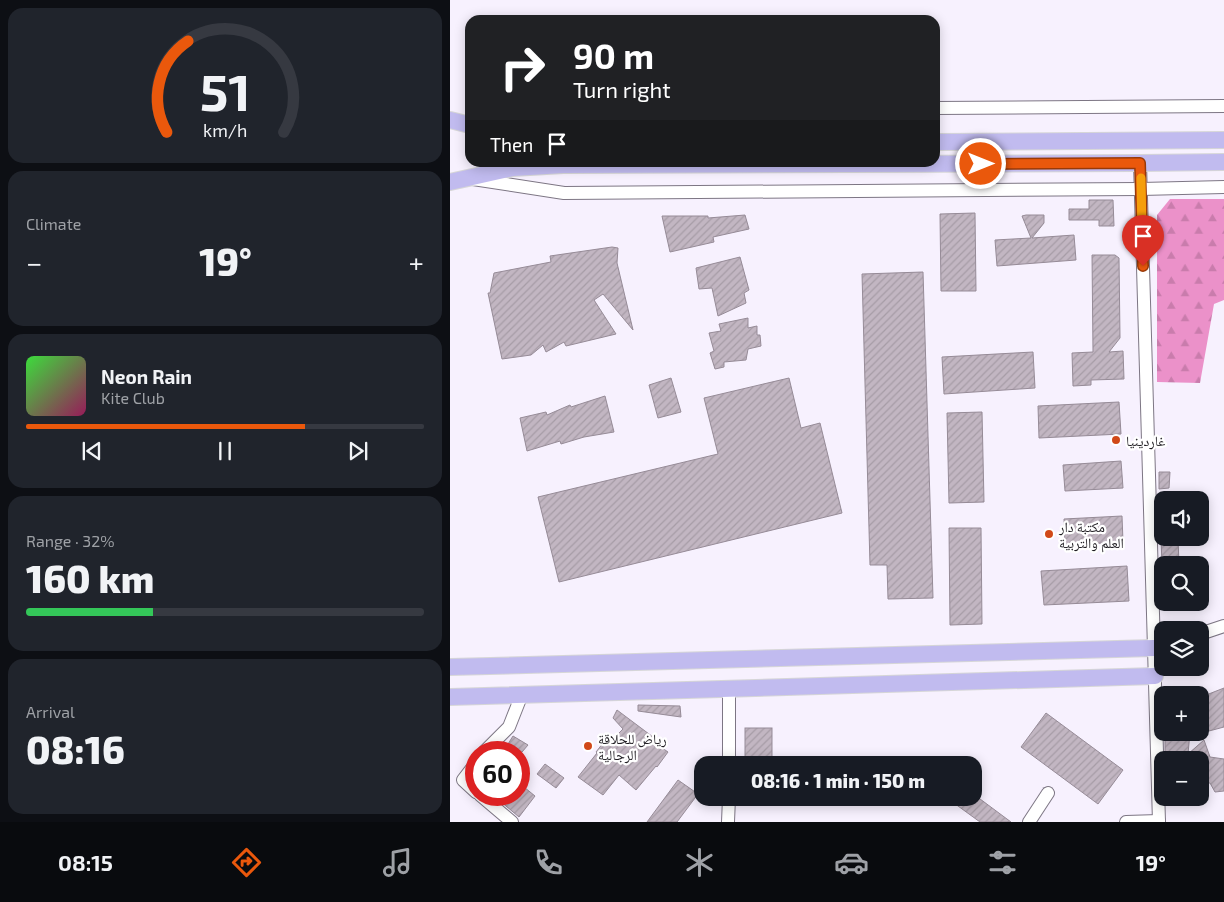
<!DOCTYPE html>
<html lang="en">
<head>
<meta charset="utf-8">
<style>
  body { margin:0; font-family:"Exo 2","Noto Naskh Arabic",sans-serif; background:#20242c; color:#f1f3f6; height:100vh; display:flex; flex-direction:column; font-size:19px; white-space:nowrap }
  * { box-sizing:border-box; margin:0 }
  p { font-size:16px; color:#9ea1a6 }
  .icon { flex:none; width:28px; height:28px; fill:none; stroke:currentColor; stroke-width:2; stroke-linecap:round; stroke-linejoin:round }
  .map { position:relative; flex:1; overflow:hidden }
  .details { display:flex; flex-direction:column; gap:8px; padding:8px; background:#0d0f14; width:450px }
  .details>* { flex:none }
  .banner { position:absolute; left:15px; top:15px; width:475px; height:152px; border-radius:15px; box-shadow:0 2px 12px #0003; background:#202124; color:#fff; overflow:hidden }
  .controls { position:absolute; left:704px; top:491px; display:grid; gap:10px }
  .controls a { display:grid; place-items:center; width:55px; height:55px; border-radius:10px; background:#171b24; box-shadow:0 2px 12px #0003; font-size:25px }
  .speed { position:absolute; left:15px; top:741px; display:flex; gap:10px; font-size:25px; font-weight:700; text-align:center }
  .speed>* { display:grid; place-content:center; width:65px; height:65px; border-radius:50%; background:#171b24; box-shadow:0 2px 12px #0003; line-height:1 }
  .speed .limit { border:8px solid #d22; background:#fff; color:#111 }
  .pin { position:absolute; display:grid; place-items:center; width:42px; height:42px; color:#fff; margin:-51px -21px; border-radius:50% 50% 50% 0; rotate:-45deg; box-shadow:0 0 5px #0007 }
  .pin .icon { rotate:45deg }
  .me { position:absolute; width:55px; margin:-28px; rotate:90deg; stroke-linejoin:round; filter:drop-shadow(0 0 4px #0008) }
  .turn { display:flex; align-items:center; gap:18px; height:105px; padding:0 25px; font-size:22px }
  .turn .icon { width:65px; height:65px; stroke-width:2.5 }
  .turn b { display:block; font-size:35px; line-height:42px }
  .then { display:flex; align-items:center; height:48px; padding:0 25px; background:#0003; gap:10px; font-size:19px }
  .big { font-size:38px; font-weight:800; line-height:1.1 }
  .details .tile { flex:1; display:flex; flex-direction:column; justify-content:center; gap:8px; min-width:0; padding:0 18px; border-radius:15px; background:#20242c }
  .details .dial { align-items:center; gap:0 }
  .dial svg { height:130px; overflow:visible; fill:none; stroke:#363941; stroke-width:7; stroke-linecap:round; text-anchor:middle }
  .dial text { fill:#f1f3f6; stroke:none }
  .song { display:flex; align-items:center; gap:15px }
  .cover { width:60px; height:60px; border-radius:8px; background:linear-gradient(135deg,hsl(120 70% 55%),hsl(330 70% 35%)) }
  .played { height:5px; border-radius:2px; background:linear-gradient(90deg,#ea580c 70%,#363941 70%) }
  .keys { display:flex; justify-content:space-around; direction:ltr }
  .heat { display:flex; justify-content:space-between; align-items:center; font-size:28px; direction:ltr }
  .charge { height:8px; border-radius:4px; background:linear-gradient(90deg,#34c759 32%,#363941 0) }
  .trip { position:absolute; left:244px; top:756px; width:288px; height:50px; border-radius:15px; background:#171b24; box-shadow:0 2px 12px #0003; font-weight:800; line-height:50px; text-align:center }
  .tab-bar { display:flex; height:80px; justify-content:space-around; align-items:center; background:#090b0e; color:#9ea1a6 }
  .tab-bar .icon { width:35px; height:35px }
  .tab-bar .active { color:#ea580c }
  .tab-bar b { font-size:22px; color:#f1f3f6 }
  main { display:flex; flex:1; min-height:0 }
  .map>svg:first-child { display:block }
  .forest { fill:url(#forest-firs) }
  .building { fill:url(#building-hatch); stroke:#968b97 }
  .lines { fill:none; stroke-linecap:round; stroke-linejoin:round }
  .minor-casing { stroke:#7d7684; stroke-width:14 }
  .major-casing { stroke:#d6d6d7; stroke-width:18 }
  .minor { stroke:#fff; stroke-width:12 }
  .major { stroke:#c1bbef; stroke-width:16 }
  .route-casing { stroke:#983908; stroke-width:12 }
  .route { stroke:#ea580c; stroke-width:9 }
  .slow { stroke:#f59e0b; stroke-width:9 }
  .poi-dot { fill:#d14919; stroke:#fff; stroke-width:2 }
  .labels { text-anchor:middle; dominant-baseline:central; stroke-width:4.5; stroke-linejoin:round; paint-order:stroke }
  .poi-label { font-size:14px; fill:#1e1c21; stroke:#fff; text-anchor:start }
</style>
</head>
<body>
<main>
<section class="details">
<div class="tile dial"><svg viewBox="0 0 100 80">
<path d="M14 69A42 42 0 1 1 86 69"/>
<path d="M14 69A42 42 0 0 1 27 13" stroke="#ea580c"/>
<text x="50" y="56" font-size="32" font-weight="700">51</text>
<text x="50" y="72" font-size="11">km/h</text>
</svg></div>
<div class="tile"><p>Climate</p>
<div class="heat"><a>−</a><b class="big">19°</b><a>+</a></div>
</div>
<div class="tile">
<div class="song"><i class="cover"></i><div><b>Neon Rain</b><p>Kite Club</p></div></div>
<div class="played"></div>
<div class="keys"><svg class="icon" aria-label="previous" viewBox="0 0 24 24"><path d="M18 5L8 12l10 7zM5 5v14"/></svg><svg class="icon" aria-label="pause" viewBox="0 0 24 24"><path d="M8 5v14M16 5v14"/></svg><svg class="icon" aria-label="next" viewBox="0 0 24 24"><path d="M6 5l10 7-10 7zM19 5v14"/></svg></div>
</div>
<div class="tile"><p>Range · 32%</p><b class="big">160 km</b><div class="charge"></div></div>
<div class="tile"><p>Arrival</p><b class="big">08:16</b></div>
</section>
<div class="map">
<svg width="774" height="822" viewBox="0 0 774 822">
  <defs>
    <pattern id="forest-firs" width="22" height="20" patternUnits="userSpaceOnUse" patternTransform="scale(1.25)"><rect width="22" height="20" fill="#eb91c9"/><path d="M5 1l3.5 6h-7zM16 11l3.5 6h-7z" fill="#c97cac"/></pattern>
    <pattern id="building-hatch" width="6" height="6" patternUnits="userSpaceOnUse" patternTransform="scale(1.25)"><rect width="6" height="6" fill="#c2b6c2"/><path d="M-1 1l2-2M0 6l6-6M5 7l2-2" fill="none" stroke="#a69ca6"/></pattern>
  </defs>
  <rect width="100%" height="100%" fill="#f7f1fe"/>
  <polygon class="forest" points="720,199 774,199 774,300 764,304 750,383 707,382 707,215"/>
  <g class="building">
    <polygon points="639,200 663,200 664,226 649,226 649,220 619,220 619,209 639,209"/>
    <polygon points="525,213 526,291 491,291 490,214"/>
    <polygon points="295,215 299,229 263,237 264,242 220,252 212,216 258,216 258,218"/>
    <polygon points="576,215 594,215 594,223 582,238 624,235 626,260 547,266 545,240 581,238 572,216"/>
    <polygon points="162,247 168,248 167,263 183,330 153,294 144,300 166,334 116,346 114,342 96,352 93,345 81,355 52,359 38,293 40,293 44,273 101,262 100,256"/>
    <polygon points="642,255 665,255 669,258 670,338 659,352 673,351 674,379 641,380 641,385 623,386 622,353 643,352"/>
    <polygon points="290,257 299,290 294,293 296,303 268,316 262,288 249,289 246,268"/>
    <polygon points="473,272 483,598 438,599 437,565 420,565 412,274"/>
    <polygon points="298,318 298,328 307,326 307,335 310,335 311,346 298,349 296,360 274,362 274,367 265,369 260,353 264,351 259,333 271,331 269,324"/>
    <polygon points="583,352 585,388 494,394 492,357"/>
    <polygon points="221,378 231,412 208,418 199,385"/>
    <polygon points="339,378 351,428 370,423 392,513 109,582 88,497 268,454 254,398"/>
    <polygon points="155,396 164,432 134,437 111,444 110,441 77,451 70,418 96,412 97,415 120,405 121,407"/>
    <polygon points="669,402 671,434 589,438 588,406"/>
    <polygon points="532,412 534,502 499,503 497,413"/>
    <polygon points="671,461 673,488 615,491 613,465"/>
    <polygon points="709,472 720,472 719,488 709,489"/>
    <polygon points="672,516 673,542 615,545 614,519"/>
    <polygon points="499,528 531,528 532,624 500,625"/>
    <polygon points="711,538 728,538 729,565 712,565"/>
    <polygon points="677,566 679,601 594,605 591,571"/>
    <polygon points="774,688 774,727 759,731 751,697"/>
    <polygon points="188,705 230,706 231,717 188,711"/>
    <polygon points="167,710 203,737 199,739 218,752 207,767 206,766 186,790 169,775 153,795 128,777 147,753 146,752 157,738 161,741 173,729 163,718"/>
    <polygon points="596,713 673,770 648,804 571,747"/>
    <rect x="295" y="728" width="27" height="37"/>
    <polygon points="715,732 740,732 738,754 754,740 760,757 774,759 774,791 765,792 760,783 750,783 750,760 715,760"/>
    <polygon points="63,736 78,745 72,752 53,752"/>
    <polygon points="95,764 114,778 106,788 87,774"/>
    <polygon points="228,780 248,794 227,822 197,822"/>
    <polygon points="69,783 85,796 69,817 43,795 69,795"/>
    <polygon points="522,793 561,822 530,822 497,798 522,798"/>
  </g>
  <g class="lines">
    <g class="minor-casing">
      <g id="minor">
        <polyline points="485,108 774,106"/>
        <polyline points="690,163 709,822"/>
        <polyline points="23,179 114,193 691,189 774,187"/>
        <polyline points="750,634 774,626"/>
        <polyline points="34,752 59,727 72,694"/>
        <polyline points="26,763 13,780 26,792"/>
        <polyline points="279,765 279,688"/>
        <polyline points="30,795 62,822"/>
        <polyline points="278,822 279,798"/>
        <polyline points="579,822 598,793"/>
        <polyline points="676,822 709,821"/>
      </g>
    </g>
    <g class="major-casing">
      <g id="major">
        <polyline points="0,120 20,125"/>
        <polyline points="485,142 774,140"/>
        <polyline points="0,182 63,168 113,165 690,163 774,162"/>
        <polyline points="0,667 704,648"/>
        <polyline points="0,697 705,676"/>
      </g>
    </g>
    <use href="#minor" class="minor"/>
    <use href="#major" class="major"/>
  </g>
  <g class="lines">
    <g class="route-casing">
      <polyline id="route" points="531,164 690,163 693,266"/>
    </g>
    <use href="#route" class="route"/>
    <polyline class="slow" points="691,178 692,231"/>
  </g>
  <g class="poi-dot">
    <circle cx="666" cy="440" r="5"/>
    <circle cx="599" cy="534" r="5"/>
    <circle cx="138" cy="746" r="5"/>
  </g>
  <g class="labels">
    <g class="poi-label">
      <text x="676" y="440">غاردينيا</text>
      <text x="609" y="526">مكتبة دار<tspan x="609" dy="16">العلم والتربية</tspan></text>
      <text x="148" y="738">رياض للحلاقة<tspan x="148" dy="16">الرجالية</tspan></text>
    </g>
  </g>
</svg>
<div class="controls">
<a><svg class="icon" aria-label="sound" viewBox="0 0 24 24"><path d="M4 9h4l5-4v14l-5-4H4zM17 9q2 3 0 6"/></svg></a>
<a><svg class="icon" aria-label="search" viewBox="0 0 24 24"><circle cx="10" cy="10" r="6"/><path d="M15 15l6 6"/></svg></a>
<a><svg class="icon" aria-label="layers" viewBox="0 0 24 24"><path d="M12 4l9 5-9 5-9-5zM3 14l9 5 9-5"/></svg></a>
<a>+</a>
<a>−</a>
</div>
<div class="speed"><div class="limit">60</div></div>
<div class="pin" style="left:693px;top:266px;background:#d93025"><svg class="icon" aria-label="arrive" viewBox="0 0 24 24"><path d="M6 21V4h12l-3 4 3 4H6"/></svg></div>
<svg class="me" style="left:531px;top:164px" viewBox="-20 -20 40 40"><circle r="17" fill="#ea580c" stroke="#fff" stroke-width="3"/><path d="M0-11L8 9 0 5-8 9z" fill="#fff"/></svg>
<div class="trip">08:16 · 1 min · 150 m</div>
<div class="banner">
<div class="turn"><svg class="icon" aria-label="right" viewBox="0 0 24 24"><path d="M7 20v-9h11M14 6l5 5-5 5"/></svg><div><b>90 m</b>Turn right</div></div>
<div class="then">Then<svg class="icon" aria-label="arrive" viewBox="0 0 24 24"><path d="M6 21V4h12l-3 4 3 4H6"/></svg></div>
</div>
</div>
</main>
<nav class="tab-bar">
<b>08:15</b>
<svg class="icon active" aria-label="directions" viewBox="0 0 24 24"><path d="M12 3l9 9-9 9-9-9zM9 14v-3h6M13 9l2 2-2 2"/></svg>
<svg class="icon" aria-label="music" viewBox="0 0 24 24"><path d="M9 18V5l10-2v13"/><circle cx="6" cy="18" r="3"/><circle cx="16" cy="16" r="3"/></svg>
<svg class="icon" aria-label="phone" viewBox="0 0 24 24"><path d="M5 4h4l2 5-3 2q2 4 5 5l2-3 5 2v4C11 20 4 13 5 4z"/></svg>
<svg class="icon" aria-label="climate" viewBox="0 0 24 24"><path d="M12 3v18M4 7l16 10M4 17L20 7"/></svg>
<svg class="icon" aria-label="car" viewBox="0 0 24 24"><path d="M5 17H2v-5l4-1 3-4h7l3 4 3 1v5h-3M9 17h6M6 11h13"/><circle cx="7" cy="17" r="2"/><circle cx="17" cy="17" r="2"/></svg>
<svg class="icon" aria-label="filters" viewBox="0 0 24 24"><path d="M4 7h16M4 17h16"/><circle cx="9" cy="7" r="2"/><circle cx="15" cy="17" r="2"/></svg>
<b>19°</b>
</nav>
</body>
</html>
